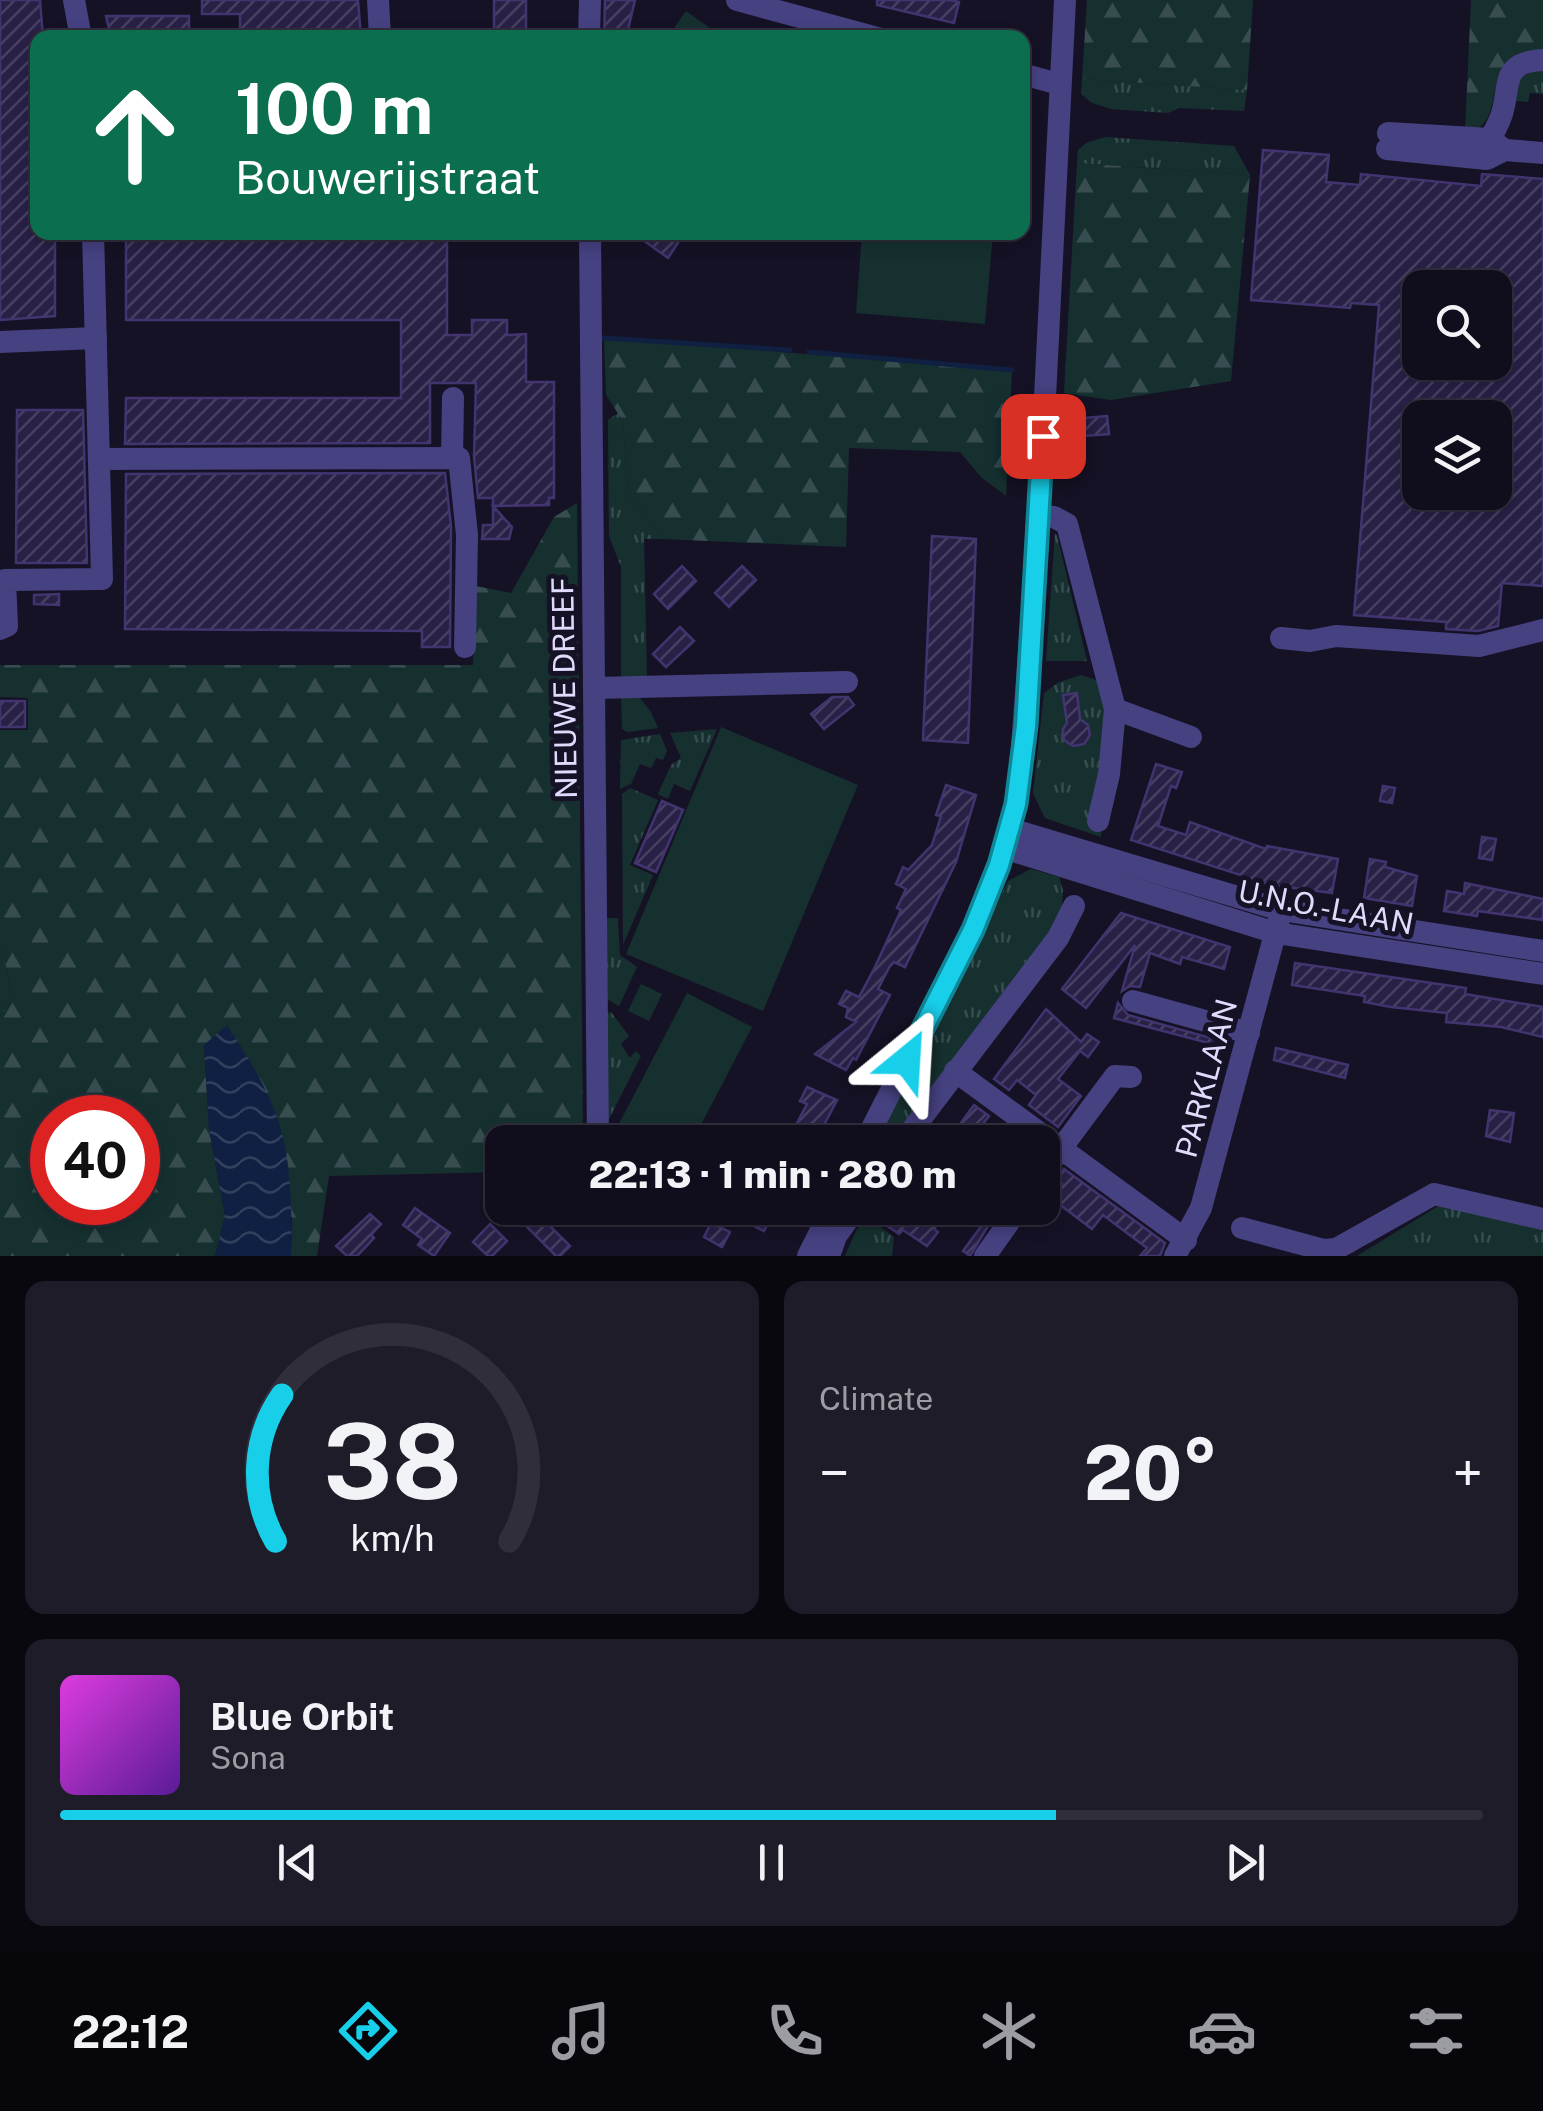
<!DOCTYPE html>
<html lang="en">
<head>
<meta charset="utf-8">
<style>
  body { margin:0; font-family:"Public Sans",sans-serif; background:#1e1c29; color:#f1f3f6; height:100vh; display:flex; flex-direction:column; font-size:38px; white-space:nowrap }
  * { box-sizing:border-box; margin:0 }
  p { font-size:32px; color:#9c9ca3 }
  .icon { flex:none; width:55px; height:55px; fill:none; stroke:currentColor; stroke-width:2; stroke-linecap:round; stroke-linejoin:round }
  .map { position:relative; height:1256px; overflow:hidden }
  .side { display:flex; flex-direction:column; gap:25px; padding:25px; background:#09080f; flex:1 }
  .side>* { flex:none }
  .banner { position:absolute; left:30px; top:30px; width:1000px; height:210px; border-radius:20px; box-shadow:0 5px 15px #0003,0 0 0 2px #302e3b; background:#0b6e4f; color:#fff; overflow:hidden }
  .controls { position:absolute; left:1402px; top:270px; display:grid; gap:20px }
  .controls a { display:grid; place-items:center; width:110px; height:110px; border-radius:20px; background:#100e1c; box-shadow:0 5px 15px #0003,0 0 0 2px #302e3b; font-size:50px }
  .speed { position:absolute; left:30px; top:1095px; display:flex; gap:20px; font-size:50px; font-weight:700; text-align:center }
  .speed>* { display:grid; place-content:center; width:130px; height:130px; border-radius:50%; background:#100e1c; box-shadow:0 5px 15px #0003,0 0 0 2px #302e3b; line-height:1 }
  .speed .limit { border:15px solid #d22; background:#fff; color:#111 }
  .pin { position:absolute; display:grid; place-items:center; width:85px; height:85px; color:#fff; margin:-42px; border-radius:20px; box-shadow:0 5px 15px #0006 }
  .me { position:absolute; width:110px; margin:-55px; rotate:27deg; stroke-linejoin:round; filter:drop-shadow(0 0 8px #0008) }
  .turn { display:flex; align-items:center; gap:35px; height:210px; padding:0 40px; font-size:45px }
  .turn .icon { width:130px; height:130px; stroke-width:2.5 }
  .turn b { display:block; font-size:70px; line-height:85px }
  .big { font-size:75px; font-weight:800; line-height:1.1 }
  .side .widget { flex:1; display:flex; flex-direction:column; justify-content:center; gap:15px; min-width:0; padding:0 35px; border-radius:20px; background:#1e1c29 }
  .side .dial { align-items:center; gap:0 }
  .dial svg { height:260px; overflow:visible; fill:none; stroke:#302e3b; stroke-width:7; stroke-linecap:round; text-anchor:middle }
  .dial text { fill:#f1f3f6; stroke:none }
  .song { display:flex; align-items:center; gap:30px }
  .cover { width:120px; height:120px; border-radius:15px; background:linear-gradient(135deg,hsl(300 70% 55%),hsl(270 70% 35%)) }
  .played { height:10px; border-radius:5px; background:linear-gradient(90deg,#18cfea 70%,#302e3b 70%) }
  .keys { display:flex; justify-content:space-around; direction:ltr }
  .heat { display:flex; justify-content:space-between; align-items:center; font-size:55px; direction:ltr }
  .side .tiles { flex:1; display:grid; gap:25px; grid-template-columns:1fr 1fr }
  .widget:last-child { grid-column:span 2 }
  .trip { position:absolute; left:485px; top:1125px; width:575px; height:100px; border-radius:20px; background:#100e1c; box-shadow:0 5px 15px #0003,0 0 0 2px #302e3b; font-weight:800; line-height:100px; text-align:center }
  .menu { display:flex; height:160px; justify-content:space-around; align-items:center; background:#06060b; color:#9c9ca3 }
  .menu .icon { width:70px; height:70px }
  .menu .current { color:#18cfea }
  .menu b { font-size:45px; color:#f1f3f6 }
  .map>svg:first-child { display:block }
  .grass { fill:url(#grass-tufts) }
  .forest { fill:url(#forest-firs); fill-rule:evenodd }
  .garden { fill:#163030 }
  .water { fill:url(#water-waves) }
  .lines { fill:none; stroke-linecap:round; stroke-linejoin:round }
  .stream { stroke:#0f2042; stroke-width:5 }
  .building { fill:url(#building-hatch); stroke:#42346f; stroke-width:2.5; fill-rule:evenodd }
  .minor { stroke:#464181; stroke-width:22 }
  .route-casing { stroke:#108798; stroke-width:25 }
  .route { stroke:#18cfea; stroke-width:18 }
  .labels { text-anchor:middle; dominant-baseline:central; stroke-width:10; stroke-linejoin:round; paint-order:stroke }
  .street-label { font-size:30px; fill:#dfdbfc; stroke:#161226 }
</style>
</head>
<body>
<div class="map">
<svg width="1543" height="1256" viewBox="0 0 1543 1256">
  <defs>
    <pattern id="grass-tufts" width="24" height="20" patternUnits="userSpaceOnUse" patternTransform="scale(2.5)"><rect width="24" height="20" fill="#163030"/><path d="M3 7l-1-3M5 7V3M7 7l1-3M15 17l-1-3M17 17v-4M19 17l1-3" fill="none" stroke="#374d4f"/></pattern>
    <pattern id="forest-firs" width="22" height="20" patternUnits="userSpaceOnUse" patternTransform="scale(2.5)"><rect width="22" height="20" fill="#163030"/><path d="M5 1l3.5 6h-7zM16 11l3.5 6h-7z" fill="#374d4f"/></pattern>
    <pattern id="water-waves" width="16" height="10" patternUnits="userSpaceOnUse" patternTransform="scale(2.5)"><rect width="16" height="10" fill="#0f2042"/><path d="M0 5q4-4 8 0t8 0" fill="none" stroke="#32405e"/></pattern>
    <pattern id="building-hatch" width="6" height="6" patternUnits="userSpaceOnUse" patternTransform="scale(2.5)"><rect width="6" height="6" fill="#292046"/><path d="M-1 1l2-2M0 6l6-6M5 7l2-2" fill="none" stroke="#484062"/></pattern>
  </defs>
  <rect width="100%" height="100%" fill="#161226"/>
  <g class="grass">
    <polygon points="1543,67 1543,94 1530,93 1528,102 1516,101 1515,80"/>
    <polygon points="1082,79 1247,90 1244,111 1179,108 1168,113 1111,109 1092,103 1081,94"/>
    <polygon points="1105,137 1234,146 1250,175 1077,163 1078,150 1086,143"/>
    <polygon points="618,413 623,421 628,493 663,539 644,539 647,681 621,682 621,567 609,536 608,420"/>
    <polygon points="1055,533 1057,535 1087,661 1046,661"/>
    <polygon points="1081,675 1099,681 1105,702 1101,837 1045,818 1033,793 1044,693 1059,682"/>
    <polygon points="636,693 651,712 658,728 627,732 622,729 621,694"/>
    <polygon points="717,729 690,791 674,784 668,799 658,794 671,765 681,758 670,733"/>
    <polygon points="660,734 667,751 663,760 656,758 651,768 640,764 631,784 620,789 621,740"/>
    <polygon points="630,788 658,800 630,865 653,875 623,945 622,794"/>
    <polygon points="1031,869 1059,877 1063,890 1061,917 893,1142 876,1142 1008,881"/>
    <polygon points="606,918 618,918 620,955 637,967 619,1006 607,999"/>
    <polygon points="0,949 7,968 11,1003 0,1017"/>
    <polygon points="611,1012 629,1036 621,1044 630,1058 636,1051 641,1056 604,1129 606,1013"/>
    <polygon points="1440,1205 1543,1228 1543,1256 1357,1256"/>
    <polygon points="867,1218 894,1237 892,1256 845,1256 856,1231"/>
  </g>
  <g class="forest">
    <polygon points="1087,0 1253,0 1247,90 1082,79"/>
    <path d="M 1471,0 L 1543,0 L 1543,52 L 1498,80 C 1491,101 1494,129 1465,132 Z"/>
    <polygon points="1077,163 1250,175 1231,381 1111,400 1064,393"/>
    <polygon points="604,338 1012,370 1006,496 981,477 960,452 849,448 846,547 663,539 628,493 623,421 606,395"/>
    <path d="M 577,503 L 583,1137 L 578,1142 L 502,1142 L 502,1172 L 329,1176 L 317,1256 L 291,1256 L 292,1218 L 204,1045 L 209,1129 L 225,1216 L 215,1256 L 0,1256 L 0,1017 L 11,1003 L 7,968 L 0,949 L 0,730 L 28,730 L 28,698 L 0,697 L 0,665 L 473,665 L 476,586 L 511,593 L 554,517 ZM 52,1118 L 138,1118 L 138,1202 L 52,1202 Z"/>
  </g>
  <g class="garden">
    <polygon points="686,11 711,29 705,37 668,37"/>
    <polygon points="862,233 993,233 985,324 856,313"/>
    <polygon points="721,727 858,785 763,1011 626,954"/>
    <polygon points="641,984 662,994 649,1021 628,1011"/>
    <polygon points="687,993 752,1027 692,1142 654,1142 619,1124"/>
  </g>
  <path class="water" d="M 227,1025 C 248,1057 271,1093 281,1130 C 292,1169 292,1216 291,1256 L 215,1256 L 225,1216 L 209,1129 L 204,1045 Z"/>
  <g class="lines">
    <g class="stream">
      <polyline points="604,338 790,350"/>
      <polyline points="809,352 1012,370"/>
    </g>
  </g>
  <g class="building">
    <polygon points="0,0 40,0 43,38 38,38 38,232 55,232 55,316 0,320"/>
    <polygon points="202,0 358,0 361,38 240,38 240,14 202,14"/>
    <rect x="494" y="0" width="32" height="38"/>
    <polygon points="605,0 635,0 626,38 604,38"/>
    <polygon points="877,0 950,0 959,2 954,23 877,5"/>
    <polygon points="106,16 189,16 189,38 111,38"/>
    <path d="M 1263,150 L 1329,155 L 1326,182 L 1360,185 L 1361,174 L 1481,186 L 1482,174 L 1543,179 L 1543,586 L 1502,583 L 1498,626 L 1478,631 L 1446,629 L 1446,622 L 1354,615 L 1379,305 L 1351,303 L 1350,308 L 1251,300 ZM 1420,288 L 1495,288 L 1495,362 L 1420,362 ZM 1420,418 L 1495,418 L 1495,492 L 1420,492 Z"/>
    <polygon points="447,232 447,335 472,335 472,320 507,320 507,335 526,334 526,382 554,382 554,498 549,498 549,505 493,506 512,527 509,539 482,539 483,525 493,525 493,498 478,498 474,456 476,383 430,383 430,443 125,444 126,398 401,398 401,320 126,320 126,234"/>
    <polygon points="632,232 685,232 668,258"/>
    <polygon points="17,410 83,410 87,563 16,563"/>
    <polygon points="1107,416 1109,434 1085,436 1084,418"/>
    <polygon points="445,473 451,526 450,647 422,647 422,631 125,629 126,474"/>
    <polygon points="932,536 976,539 968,743 923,740"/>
    <polygon points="682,566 696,581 668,609 654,594"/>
    <polygon points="742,566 756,580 729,607 715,593"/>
    <polygon points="59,594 59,605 34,604 34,595"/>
    <polygon points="680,627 694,641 666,667 653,654"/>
    <polygon points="1077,693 1080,719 1088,725 1090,735 1084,744 1073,746 1064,740 1063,729 1067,723 1063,695"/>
    <polygon points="832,697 848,697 854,705 824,729 811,714"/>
    <rect x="0" y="701" width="25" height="26"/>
    <polygon points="1156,764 1182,772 1176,788 1171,786 1158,826 1186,835 1190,822 1266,849 1267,846 1338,859 1332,893 1272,885 1131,840"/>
    <polygon points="946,785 976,795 956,862 905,967 894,962 890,966 878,989 890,995 856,1060 853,1058 846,1070 815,1054 856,1022 846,1017 848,1008 839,1004 846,991 859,997 875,967 901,910 897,908 906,889 896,884 903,867 908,870 932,845 941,816 936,815"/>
    <polygon points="1383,786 1395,788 1392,803 1380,801"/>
    <polygon points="662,801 683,810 656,872 635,863"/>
    <polygon points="1482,837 1496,839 1492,860 1479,858"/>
    <polygon points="1370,859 1386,862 1385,867 1417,876 1412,906 1364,898"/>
    <polygon points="1465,883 1543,899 1543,920 1478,911 1477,916 1444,911 1447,891 1464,894"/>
    <polygon points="1121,913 1230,947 1224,969 1182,957 1180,964 1150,953 1140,987 1130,986 1122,991 1135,945 1086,1008 1062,989"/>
    <polygon points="1295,963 1466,988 1465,994 1543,1007 1543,1037 1501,1027 1446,1022 1447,1013 1391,1007 1364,1002 1365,996 1292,985"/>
    <polygon points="1118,1003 1128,1015 1218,1040 1216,1045 1114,1018"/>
    <polygon points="1046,1009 1081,1042 1087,1034 1099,1042 1088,1057 1080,1051 1058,1079 1081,1096 1058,1127 1029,1105 1036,1095 1017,1080 1009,1090 994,1079"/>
    <polygon points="1276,1048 1348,1065 1345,1078 1274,1060"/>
    <polygon points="807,1087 837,1100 815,1142 787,1142 807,1104 800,1101"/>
    <polygon points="974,1105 989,1116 969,1142 947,1142"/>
    <polygon points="1490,1110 1514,1113 1510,1142 1486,1136"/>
    <polygon points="1064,1169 1165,1243 1160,1256 1140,1256 1147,1248 1103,1215 1092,1229 1051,1198 1062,1184 1056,1180"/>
    <polygon points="415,1208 450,1233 434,1256 418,1245 422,1239 403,1225"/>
    <polygon points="756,1208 773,1214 764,1231 748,1223"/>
    <polygon points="895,1208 926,1208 941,1219 934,1229 938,1232 927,1246 903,1230 899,1234 883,1223"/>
    <polygon points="370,1214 381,1224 371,1235 374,1238 357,1256 347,1256 336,1246"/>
    <polygon points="538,1214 570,1246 560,1256 556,1256 526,1226"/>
    <polygon points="711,1223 730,1232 722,1247 704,1237"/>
    <polygon points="490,1224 507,1241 492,1256 488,1256 473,1242"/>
    <polygon points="982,1225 988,1226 970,1256 963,1251"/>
  </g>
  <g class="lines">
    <g class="minor">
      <polyline points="74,0 81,38"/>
      <polyline points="378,0 380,38"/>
      <polyline points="737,0 878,38"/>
      <polyline points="589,38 590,0"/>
      <polyline points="1022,74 1059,84"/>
      <polyline points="1388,133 1490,139 1505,150"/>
      <path d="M 1490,139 C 1495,130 1501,120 1503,110 C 1510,83 1502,62 1543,60"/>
      <polyline points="1387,149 1487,159 1505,150 1543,153"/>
      <polyline points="590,232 598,1142"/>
      <polyline points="0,342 96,338"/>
      <polyline points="452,458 453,398"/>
      <polyline points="99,459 459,458 467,535 465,647"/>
      <polyline points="1039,516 1054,517 1067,524 1115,709 1109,774 1098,821"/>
      <polyline points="0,629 7,626 5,580 102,579 93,232"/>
      <polyline points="1281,638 1310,641 1336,636 1479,646 1543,630"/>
      <polyline points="595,688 847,682"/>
      <polyline points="1115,709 1191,737"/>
      <polyline points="1010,829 1281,910 1543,951"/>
      <polyline points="1004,848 1276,933 1543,974"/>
      <polyline points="1133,1001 1249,1033"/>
      <polyline points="955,1071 1186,1240"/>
      <polyline points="865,1142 973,929 1004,848 1019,788 1039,516 1065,0"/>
      <polyline points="903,1142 1058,938 1074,906"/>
      <polyline points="1042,1174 1115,1076 1131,1077"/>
      <polyline points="1242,1228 1324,1250 1336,1249 1434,1194 1543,1219"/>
      <polyline points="808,1256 832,1208"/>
      <polyline points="829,1256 836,1236 856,1208"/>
      <polyline points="985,1256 1019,1208"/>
      <polyline points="1175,1256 1201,1208 1279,919"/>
    </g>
  </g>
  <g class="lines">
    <g class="route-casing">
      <polyline id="route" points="907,1060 973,930 999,865 1016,804 1026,726 1043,436"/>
    </g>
    <use href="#route" class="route"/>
  </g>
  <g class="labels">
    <g class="street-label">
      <text transform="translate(564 688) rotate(-91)">NIEUWE DREEF</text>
      <text transform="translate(1326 907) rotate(11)">U.N.O.-LAAN</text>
      <text transform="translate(1206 1078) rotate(-75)">PARKLAAN</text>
    </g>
  </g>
</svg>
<div class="controls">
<a><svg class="icon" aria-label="search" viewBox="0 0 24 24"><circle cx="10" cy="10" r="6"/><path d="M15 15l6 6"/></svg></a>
<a><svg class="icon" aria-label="layers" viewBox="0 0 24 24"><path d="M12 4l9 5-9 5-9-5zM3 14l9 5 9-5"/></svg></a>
</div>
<div class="speed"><div class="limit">40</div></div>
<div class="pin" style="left:1043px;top:436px;background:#d93025"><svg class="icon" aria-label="arrive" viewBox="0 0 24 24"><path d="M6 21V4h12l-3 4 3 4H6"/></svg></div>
<svg class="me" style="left:907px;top:1060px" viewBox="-20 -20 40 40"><path d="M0-17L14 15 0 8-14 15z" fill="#18cfea" stroke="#fff" stroke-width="4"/></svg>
<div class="trip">22:13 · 1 min · 280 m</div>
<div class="banner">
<div class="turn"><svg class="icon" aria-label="ahead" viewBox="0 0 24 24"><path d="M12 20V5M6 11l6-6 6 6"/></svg><div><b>100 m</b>Bouwerijstraat</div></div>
</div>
</div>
<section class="side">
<div class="tiles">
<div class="widget dial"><svg viewBox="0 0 100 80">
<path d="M14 69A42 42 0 1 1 86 69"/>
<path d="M14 69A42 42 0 0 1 16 24" stroke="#18cfea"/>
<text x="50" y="56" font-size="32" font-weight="700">38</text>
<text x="50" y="72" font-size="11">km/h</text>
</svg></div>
<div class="widget"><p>Climate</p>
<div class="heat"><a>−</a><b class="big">20°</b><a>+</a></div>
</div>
<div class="widget">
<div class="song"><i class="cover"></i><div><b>Blue Orbit</b><p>Sona</p></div></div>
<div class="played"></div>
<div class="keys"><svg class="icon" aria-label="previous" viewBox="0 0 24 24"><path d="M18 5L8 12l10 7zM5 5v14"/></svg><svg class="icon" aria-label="pause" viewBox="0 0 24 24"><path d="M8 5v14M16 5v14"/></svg><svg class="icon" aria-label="next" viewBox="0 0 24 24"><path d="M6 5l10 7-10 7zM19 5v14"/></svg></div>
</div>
</div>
</section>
<nav class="menu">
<b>22:12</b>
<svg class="icon current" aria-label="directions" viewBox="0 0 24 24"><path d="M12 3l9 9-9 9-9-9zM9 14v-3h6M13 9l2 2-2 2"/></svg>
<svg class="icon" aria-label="music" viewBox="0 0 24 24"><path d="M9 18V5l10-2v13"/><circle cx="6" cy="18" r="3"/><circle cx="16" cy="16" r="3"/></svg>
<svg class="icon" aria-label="phone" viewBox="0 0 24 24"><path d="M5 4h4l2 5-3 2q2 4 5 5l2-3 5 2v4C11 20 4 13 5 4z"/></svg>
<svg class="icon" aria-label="climate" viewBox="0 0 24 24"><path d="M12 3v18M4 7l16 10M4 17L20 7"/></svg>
<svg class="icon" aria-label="car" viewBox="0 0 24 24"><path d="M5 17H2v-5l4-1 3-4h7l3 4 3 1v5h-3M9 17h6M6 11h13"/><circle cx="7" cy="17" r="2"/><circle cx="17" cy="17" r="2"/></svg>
<svg class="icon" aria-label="filters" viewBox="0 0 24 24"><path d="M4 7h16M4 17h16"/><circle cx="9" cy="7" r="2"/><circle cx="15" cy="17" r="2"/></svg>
</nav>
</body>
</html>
